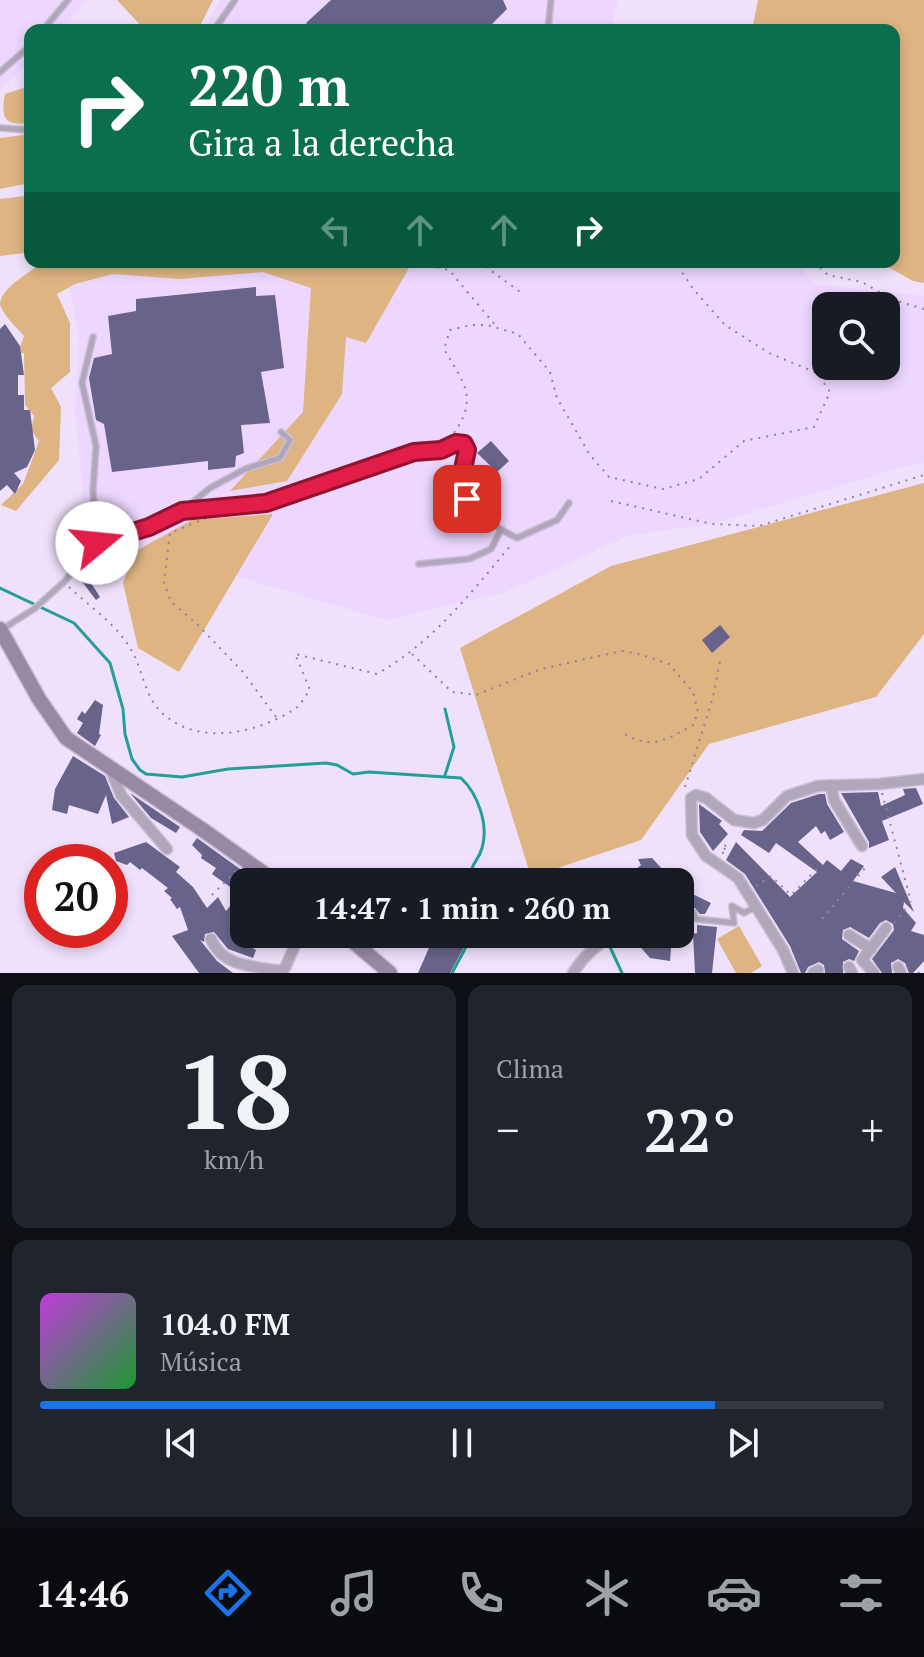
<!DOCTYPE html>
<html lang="es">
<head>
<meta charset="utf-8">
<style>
  body { margin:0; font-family:"PT Serif",serif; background:#20242c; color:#f1f3f6; height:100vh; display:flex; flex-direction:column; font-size:30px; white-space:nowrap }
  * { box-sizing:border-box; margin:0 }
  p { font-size:26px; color:#9ea1a6 }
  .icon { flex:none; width:44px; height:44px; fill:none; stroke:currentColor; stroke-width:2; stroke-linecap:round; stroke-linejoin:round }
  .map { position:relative; height:973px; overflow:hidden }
  .panel { display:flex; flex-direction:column; gap:12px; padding:12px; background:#0d0f14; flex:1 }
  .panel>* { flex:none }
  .top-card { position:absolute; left:24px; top:24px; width:876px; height:244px; border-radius:16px; box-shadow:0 4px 12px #0003; background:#0b6e4f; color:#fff; overflow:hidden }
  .fabs { position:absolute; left:812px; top:292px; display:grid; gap:16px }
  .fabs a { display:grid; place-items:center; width:88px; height:88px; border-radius:16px; background:#171b24; box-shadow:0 4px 12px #0003; font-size:40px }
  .speed { position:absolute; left:24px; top:844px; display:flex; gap:16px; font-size:40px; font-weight:700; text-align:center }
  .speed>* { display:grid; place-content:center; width:104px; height:104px; border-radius:50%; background:#171b24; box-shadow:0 4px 12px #0003; line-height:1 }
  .speed .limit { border:12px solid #d22; background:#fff; color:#111 }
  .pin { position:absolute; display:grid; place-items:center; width:68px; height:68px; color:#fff; margin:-34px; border-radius:16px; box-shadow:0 4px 12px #0006 }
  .me { position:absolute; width:88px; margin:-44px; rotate:73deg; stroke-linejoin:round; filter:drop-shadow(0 0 6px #0008) }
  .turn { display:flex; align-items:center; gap:28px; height:168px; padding:0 32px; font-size:36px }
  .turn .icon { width:104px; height:104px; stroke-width:2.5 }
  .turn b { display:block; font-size:56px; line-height:68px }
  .lanes { display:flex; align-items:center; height:76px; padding:0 32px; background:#0003; justify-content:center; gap:40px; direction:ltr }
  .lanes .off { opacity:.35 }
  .big { font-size:60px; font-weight:600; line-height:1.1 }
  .panel .card { flex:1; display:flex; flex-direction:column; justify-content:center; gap:12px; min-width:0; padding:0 28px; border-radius:16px; background:#20242c }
  .panel .dial { align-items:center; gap:0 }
  .dial b { font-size:104px; line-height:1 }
  .song { display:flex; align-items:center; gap:24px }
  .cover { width:96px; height:96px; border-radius:12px; background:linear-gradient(135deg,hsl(290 70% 55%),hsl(130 70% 35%)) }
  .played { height:8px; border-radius:4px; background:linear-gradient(90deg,#1a73e8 80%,#363941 80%) }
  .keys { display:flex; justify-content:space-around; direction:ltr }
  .heat { display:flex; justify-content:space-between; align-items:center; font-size:44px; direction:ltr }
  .panel .tiles { flex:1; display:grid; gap:12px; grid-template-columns:1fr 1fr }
  .card:last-child { grid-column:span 2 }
  .trip { position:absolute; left:230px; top:868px; width:464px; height:80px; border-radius:16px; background:#171b24; box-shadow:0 4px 12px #0003; font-weight:600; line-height:80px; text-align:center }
  .tabs { display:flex; height:128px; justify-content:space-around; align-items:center; background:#090b0e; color:#9ea1a6 }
  .tabs .icon { width:56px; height:56px }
  .tabs .current { color:#1a73e8 }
  .tabs b { font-size:36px; color:#f1f3f6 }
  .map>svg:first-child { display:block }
  .built { fill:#edd7ff; fill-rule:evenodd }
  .green { fill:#deb483 }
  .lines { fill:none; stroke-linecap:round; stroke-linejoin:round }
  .stream { stroke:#249e98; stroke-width:3 }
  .building { fill:#68638b }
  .lane-casing { stroke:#ccbfd8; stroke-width:8 }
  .street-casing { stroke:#ccbfd8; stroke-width:13 }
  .secondary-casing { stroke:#ccbfd8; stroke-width:17 }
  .path { stroke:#8f8499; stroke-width:2; stroke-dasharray:2 6; stroke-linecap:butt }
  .lane { stroke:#b1a7ba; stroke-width:5 }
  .street { stroke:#b1a7ba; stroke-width:10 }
  .secondary { stroke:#9788a3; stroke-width:14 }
  .route-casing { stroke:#92132f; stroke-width:20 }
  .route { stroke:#e11d48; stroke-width:14 }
</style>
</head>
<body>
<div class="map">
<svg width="924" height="973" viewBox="0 0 924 973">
  <rect width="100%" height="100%" fill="#efe1fb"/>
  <g class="built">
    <polygon points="0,0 87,0 60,30 30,30 30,61 0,91"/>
    <polygon points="220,0 618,0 612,21 619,30 203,30"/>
    <path d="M 64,262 L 797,262 L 814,284 L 924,296 L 924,463 L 910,465 L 712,524 L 630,535 L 506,592 L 385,620 L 86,532 L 75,410 L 79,335 ZM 826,306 L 886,306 L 886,366 L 826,366 Z"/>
  </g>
  <g class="green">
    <polygon points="117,0 213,0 198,30 145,30"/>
    <polygon points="758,0 924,0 924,283 913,281 879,262 894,262 894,30 752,30"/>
    <path d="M 30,86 L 30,123 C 6,126 0,120 5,94 Z"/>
    <polygon points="30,134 30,183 0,189 0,138"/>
    <polygon points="24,196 30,212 30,256 24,253 0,256 0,199"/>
    <path d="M 42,262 L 384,262 L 409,268 L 366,343 L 346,337 L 342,394 L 287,481 L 230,491 L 303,412 L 311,288 L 263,272 L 180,279 L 113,274 L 75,284 L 57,294 L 70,323 L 70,372 L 51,388 L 61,407 L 59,460 L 16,511 L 1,505 L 23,484 L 39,441 L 31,430 L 34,416 L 25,405 L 24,353 L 18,353 L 24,336 C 17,328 4,316 0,305 C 0,287 35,270 42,262 Z"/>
    <polygon points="924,483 924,634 876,697 709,744 641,840 531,877 460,648 611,566"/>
    <polygon points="273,514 179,672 138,648 123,583 134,552 192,520"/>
    <polygon points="739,926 762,966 751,973 736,973 717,939"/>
  </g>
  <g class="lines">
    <g class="stream">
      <path d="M 0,588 L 74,623 L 110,663 L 123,709 L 125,734 L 132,759 L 140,770 L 146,774 L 182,777 L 228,769 L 326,763 L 337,765 L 353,774 L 369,772 L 461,778 C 478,794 489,825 482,848 C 478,863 470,862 470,882"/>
      <polyline points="445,775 454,747 445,709"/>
      <polyline points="604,934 622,973"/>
      <polyline points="452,973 473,934"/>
    </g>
  </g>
  <g class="building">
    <polygon points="331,0 503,0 507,9 486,30 312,30 306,23"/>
    <polygon points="256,287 256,296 275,295 284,368 261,372 270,423 241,425 244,453 236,456 235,467 208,470 208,461 112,472 104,424 96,420 89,378 94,358 112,354 108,316 136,311 136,299"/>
    <polygon points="5,324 20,346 24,375 18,375 18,395 24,395 24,410 30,410 35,450 27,467 14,473 21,481 15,494 7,485 0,491 0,329"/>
    <polygon points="491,441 509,461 497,472 477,453"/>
    <polygon points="95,555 102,562 86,575 100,597 96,600 77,575"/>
    <polygon points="720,625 730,637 712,653 702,640"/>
    <polygon points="95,700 103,705 99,734 101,735 95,746 77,733 83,723 77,719 82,711 85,714"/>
    <polygon points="73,756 105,776 114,798 129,817 112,824 106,795 98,814 69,805 67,814 52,810 55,789"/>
    <polygon points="916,788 923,804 882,821 889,840 869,848 869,842 841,793 878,792 881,806 905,795 903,789"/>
    <polygon points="130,793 180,827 176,833 151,818"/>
    <polygon points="819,794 825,794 827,804 844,832 830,840 825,831 821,834 816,826 798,842 823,865 827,860 841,871 851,859 864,866 853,881 896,893 881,877 895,867 914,912 904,902 903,908 916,923 911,931 924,935 924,961 913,973 909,973 905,963 898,959 891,963 892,973 882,973 872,959 894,930 893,924 886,920 880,923 869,938 850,927 843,930 842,939 859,951 854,961 849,959 843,962 843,973 825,973 824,965 819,962 808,967 805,973 801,973 790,946 745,874 726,860 736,842 790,897 817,872 776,843 769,853 741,835 744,830 762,831 791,803"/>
    <polygon points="699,804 722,821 719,824 728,834 713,851 700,832"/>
    <polygon points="197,838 258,882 244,882 244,928 235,938 256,950 253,958 228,949 214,932 205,934 204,942 200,940 217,961 233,973 199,973 172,936 188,930 180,907 177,909 170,899 172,898 164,891 168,888 142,868 140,870 130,862 127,865 116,861 114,853 146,842 180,867 176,872 193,887 207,908 218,897 226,911 240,894 212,874 216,868 201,858 202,855 192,845"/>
    <polygon points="652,858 665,872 686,882 628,882 629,875 641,865 638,859"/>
    <polygon points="680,888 711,903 705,914 700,914 695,908 680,908"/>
    <polygon points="697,925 717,927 712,973 695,973 693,934 697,933"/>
    <polygon points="435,934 471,934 450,973 418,973"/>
    <polygon points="629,934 672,934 670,961 650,958"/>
  </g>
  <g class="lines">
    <g class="lane-casing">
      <g id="lane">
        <polyline points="43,30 68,0"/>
        <polyline points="214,30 235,0"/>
        <polyline points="548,30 551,0"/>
        <polyline points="0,72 30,46"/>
        <polyline points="0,128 30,130"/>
        <polyline points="93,337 82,383 96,446 93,491 97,543"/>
        <path d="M 182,511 L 266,503 L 414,452 L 441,450 L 456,443 L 464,444 C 469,454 463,464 462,475 C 459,503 494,527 517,538 L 557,520 L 569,503"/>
        <polyline points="419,564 469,559 491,549 501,530"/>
        <polyline points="1,630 34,609 64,582 97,543 149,527 182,511 210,488 245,469 280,458 290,440 281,432"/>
        <polyline points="692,916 697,919 734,923 732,906 744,913 755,907"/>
      </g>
    </g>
    <g class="street-casing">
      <g id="street">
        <polyline points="110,768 121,795 167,849"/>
        <polyline points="831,785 834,800 862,846"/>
        <polyline points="680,916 692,915"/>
        <polyline points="849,935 871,949"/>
        <path d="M 211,939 C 222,967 254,966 280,971 L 285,968 L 300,934"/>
        <polyline points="849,967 852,973"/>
        <polyline points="898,967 901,973"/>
        <path d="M 573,973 C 584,955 597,944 615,934"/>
        <polyline points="793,973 783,950 738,878 706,856 692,835 691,798 696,795 706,798 734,820 754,823 763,820 787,796 818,786 880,784 924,779"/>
        <polyline points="813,973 818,970"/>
        <polyline points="874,973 862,960 886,928"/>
      </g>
    </g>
    <g class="secondary-casing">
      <g id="secondary">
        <polyline points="0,629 39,699 66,738 203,830 276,882"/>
        <polyline points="344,934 390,973"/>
      </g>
    </g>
    <g class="path">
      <polyline points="414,262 449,270 497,327"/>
      <polyline points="479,262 523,294"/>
      <polyline points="814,262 828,275 862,282 893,300 924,309"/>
      <path d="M 454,433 C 479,397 463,382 444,349 L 450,330 L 471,325 L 487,325 L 518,334 L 550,372 L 557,398 L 590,455 L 609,477 L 663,489 L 699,479 L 744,441 L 814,427 L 830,392 L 817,373 L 769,353 L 725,325 L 694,290 L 675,262"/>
      <polyline points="611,501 712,524 759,526 924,475"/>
      <polyline points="206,518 170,533 164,582 171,602 196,623 243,672 276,717"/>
      <path d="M 69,587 C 90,607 115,623 130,648 C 143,668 144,697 162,713 C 199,747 257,733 295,709 C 301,705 305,696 310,690 L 295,654 L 377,674 C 433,642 470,594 511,545"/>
      <path d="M 412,654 L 452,692 L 476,695 L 541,669 L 622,651 L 639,654 L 669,664 L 693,692 L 698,712 L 693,725 C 664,741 650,751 620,731"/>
      <polyline points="685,787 713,697 720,661"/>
      <polyline points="882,793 911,902"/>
      <polyline points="722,853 727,852 722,845 727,846"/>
      <polyline points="756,886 771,876 791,895 817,869"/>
      <polyline points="212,895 237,870"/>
      <polyline points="822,919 865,868"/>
      <polyline points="894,923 906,908 904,905"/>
      <polyline points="918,973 924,971"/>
    </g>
    <use href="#lane" class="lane"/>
    <use href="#street" class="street"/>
    <use href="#secondary" class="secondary"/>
  </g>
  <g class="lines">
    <g class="route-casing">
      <polyline id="route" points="97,543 149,527 182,511 266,503 414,452 441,450 456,443 464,444 467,450 461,479 467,499"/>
    </g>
    <use href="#route" class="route"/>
  </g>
</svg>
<div class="fabs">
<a><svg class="icon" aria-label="search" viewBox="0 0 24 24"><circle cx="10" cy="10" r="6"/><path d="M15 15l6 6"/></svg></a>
</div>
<div class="speed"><div class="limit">20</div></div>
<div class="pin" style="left:467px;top:499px;background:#d93025"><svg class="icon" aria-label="arrive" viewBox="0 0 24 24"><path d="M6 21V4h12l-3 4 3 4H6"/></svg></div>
<svg class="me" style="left:97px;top:543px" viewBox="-20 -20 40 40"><circle r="19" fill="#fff"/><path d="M0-13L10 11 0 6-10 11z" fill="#e11d48"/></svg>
<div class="trip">14:47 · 1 min · 260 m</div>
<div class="top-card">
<div class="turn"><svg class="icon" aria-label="right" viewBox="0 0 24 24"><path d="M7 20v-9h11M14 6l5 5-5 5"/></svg><div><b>220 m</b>Gira a la derecha</div></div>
<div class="lanes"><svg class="icon off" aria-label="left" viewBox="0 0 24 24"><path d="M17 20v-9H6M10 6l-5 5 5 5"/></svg><svg class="icon off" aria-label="ahead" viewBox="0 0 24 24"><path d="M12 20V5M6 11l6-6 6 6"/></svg><svg class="icon off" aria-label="ahead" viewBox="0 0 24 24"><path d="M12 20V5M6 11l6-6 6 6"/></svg><svg class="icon" aria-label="right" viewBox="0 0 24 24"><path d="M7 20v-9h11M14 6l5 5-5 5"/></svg></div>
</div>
</div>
<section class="panel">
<div class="tiles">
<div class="card dial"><b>18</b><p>km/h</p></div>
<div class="card"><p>Clima</p>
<div class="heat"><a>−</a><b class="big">22°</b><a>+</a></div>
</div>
<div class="card">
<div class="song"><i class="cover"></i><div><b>104.0 FM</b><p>Música</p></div></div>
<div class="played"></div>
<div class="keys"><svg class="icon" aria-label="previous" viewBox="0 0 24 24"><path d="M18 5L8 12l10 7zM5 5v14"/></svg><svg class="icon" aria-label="pause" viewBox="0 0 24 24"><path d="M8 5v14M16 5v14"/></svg><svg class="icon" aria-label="next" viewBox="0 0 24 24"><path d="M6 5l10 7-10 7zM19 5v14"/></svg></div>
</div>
</div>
</section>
<nav class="tabs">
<b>14:46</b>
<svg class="icon current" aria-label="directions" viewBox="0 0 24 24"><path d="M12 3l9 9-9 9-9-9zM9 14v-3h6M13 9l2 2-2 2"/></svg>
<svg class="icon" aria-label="music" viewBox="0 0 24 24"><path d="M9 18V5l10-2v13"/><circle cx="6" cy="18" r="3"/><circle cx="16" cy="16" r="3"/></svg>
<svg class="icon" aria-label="phone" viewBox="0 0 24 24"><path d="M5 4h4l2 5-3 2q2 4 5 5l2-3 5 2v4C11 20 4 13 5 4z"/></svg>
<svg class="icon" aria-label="climate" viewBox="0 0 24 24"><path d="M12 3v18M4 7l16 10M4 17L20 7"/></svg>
<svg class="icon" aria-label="car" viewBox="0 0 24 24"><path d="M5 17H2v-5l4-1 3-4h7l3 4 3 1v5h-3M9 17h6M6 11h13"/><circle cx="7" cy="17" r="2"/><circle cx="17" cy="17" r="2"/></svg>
<svg class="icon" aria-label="filters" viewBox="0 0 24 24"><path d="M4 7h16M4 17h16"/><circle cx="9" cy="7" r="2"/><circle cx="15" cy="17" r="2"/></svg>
</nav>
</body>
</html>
